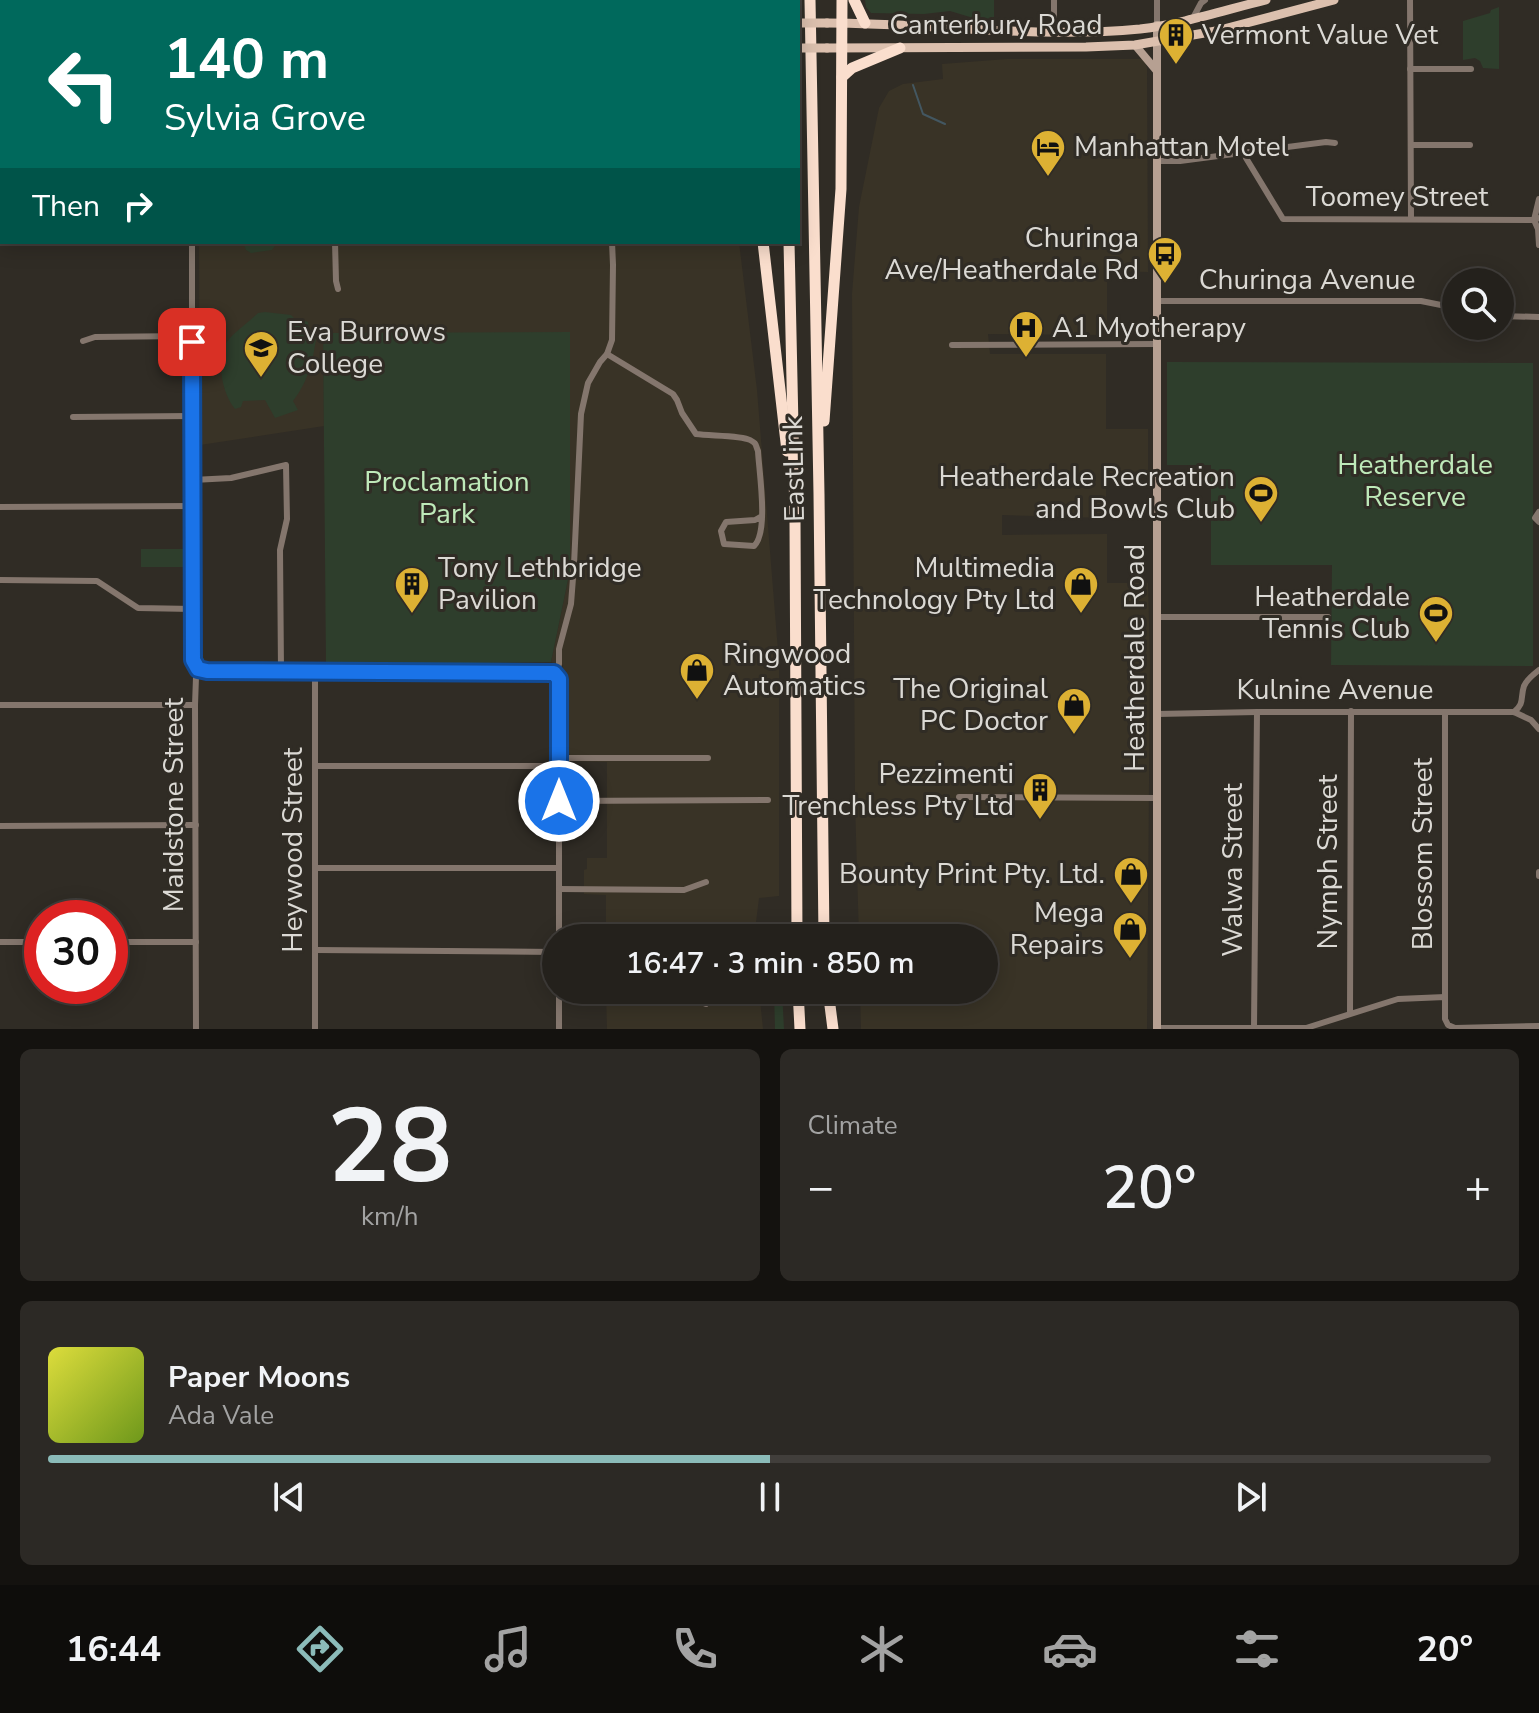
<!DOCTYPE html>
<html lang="en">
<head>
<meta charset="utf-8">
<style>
  body { margin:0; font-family:"Nunito Sans",sans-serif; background:#2c2925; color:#f1f3f6; height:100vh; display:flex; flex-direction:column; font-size:30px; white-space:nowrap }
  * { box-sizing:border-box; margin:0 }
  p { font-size:26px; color:#a3a3a3 }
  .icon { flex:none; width:44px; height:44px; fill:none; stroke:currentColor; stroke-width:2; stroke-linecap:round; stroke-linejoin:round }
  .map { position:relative; height:1029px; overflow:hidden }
  .drawer { display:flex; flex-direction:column; gap:20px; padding:20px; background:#14120f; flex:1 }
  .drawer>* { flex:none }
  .top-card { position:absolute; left:0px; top:0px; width:800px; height:244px; box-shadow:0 4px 20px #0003,0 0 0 2px #413e3b; background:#00695c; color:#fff; overflow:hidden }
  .tools { position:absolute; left:1442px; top:268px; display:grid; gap:16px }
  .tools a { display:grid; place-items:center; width:72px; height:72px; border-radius:50%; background:#24211c; box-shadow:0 4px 20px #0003,0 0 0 2px #413e3b; font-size:40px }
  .speed { position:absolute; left:24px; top:900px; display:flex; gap:16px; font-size:40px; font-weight:700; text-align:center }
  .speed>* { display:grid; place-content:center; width:104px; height:104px; border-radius:50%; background:#24211c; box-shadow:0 4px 20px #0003,0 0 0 2px #413e3b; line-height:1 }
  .speed .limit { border:12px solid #d22; background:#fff; color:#111 }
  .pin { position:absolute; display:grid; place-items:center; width:68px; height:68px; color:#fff; margin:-34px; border-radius:16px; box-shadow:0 4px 12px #0006 }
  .me { position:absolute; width:88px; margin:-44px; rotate:0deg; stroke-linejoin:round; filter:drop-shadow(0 0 6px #0008) }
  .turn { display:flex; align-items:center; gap:28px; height:168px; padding:0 32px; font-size:36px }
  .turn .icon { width:104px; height:104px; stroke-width:2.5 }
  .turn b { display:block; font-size:56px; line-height:68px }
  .then { display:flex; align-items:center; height:76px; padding:0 32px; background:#0003; gap:16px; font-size:30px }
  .big { font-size:60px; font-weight:600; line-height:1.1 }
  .drawer .widget { flex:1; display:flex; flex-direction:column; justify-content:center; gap:12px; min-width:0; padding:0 28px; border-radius:12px; background:#2c2925 }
  .drawer .dial { align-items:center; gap:0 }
  .dial b { font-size:104px; line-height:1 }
  .song { display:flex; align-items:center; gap:24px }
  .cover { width:96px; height:96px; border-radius:12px; background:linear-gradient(135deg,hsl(60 70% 55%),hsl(80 70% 35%)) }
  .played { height:8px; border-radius:4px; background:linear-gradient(90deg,#8bbbb9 50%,#413e3b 50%) }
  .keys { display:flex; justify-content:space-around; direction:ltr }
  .heat { display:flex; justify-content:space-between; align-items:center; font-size:44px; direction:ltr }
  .drawer .tiles { flex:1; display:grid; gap:20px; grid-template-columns:1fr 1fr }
  .widget:last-child { grid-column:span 2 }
  .trip { position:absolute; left:542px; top:924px; width:456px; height:80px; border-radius:40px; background:#24211c; box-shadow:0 4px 20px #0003,0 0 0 2px #413e3b; font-weight:600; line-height:80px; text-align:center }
  .dock { display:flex; height:128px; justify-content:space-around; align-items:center; background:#0e0d0b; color:#a3a3a3 }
  .dock .icon { width:56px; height:56px }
  .dock .on { color:#8bbbb9 }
  .dock b { font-size:36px; color:#f1f3f6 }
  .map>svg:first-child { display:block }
  .built { fill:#393326 }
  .green { fill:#2e3e2c }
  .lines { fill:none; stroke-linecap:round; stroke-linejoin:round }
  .stream { stroke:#435761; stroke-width:2 }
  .minor { stroke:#84766d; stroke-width:6 }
  .secondary { stroke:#b6a092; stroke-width:8 }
  .primary { stroke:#dcc0ae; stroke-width:9 }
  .motorway { stroke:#fadecd; stroke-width:11 }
  .primary-bridge { stroke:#dcc0ae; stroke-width:9 }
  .route-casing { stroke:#114b97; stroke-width:20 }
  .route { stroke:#1a73e8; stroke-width:14 }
  .labels { text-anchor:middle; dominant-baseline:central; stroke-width:6; stroke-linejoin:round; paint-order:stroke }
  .street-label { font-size:28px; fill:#dbd9d4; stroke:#302c25 }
  .poi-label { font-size:28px; fill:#dbd9d4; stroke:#302c25; text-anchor:end }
  .park-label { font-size:28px; fill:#bee9b9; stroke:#302c25 }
</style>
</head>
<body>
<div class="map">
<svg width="1539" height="1029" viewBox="0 0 1539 1029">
  <rect width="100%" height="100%" fill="#302c25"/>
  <g class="built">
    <polygon points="1007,59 1144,59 1147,68 1148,272 1107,271 1107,335 988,334 990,354 1106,354 1106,429 1148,429 1148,476 1106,477 1106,518 1002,515 1002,535 1107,534 1107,583 1148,583 1150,661 1147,1029 861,1029 860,990 984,990 984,938 859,938 855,802 852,294 859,207 879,108 889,91 903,84 943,79 942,64"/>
    <polygon points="199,242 739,242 757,390 779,663 779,896 759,898 754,938 606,938 606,895 584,894 584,870 587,869 587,858 607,858 607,762 570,761 570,755 564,750 564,746 563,665 551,662 570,570 323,333 324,426 200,445"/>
    <polygon points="606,990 759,990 763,1029 607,1029"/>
  </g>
  <g class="green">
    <polygon points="197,0 395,0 396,2 196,2"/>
    <polygon points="865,0 994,0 994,19 970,17 950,11 924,14 871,13 866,7"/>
    <polygon points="1499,7 1499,69 1483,68 1480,61 1475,58 1463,60 1463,21 1490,13 1491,10"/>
    <polygon points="243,242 278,242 272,250 251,253 246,250"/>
    <path d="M 265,312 L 291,315 L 294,318 L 300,319 L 308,322 L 309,329 L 317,331 C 314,357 309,381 293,401 L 298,410 L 275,418 L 265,400 L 243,401 L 241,407 L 235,409 C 222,393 217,365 225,345 C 229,336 250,321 258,313 Z"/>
    <polygon points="570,332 570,570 551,662 326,665 323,333"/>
    <polygon points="1167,362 1533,363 1533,666 1331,665 1332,565 1211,565 1211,465 1167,465"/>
    <polygon points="141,549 185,549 186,567 141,567"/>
    <polygon points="774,990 782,990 784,1029 775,1029"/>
  </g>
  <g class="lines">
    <polyline class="stream" points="913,85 923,114 945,124"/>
    <g class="minor">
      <polyline points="1054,0 1054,32"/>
      <polyline points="1410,0 1411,219"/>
      <polyline points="1193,18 1201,3 1205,0"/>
      <polyline points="1157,25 1157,0"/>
      <polyline points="1410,69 1471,69"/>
      <polyline points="0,133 2,133"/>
      <polyline points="1411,145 1470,145"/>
      <polyline points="1245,153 1246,158 1283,219 1534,220 1539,218"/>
      <polyline points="1157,161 1180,161 1326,142 1335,143"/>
      <polyline points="1539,199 1534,220 1538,229 1539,245"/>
      <polyline points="192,242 192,331"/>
      <polyline points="335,242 336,281 338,289"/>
      <polyline points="1157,301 1421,301 1456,308"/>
      <polyline points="1500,316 1539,317"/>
      <polyline points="83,341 95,337 186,336 188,332 192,331 196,332 198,337 196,341 192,342 188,340 186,336"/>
      <polyline points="192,342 193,660 198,669 196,677 195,705 196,1029"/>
      <polyline points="952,345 1157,344"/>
      <path d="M 607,354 L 673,394 L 677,400 L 682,413 L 696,434 C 710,436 741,435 750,440 C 757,444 755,444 758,451 C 759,472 769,532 754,546 L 724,544 L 721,531 L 726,522 L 755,520 L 762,516"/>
      <polyline points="73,417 192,416"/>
      <polyline points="193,480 231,478 286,465 287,519 280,550 281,671"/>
      <polyline points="0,507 193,506"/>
      <polyline points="1539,512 1535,518 1539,522"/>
      <polyline points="0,580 97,581 138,608 193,609"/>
      <polyline points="1157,617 1328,617"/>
      <polyline points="198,669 207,671 551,672 556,674 559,679 559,938"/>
      <polyline points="315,671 315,1029"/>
      <polyline points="556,674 559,664 559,649 571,604 574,565 581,414 588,383 600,362 607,354 612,340 613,265 612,242"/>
      <polyline points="0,705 195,705"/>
      <path d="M 1514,712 C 1525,703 1520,698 1524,686 C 1527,679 1534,674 1539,670"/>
      <polyline points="1157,714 1257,712 1514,712 1531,720 1539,729"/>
      <polyline points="559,758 708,758"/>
      <polyline points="315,766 559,766"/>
      <polyline points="959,797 1157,798"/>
      <polyline points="559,801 768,800"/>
      <polyline points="0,826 196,825"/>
      <polyline points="315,868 559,868"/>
      <polyline points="1539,872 1539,876"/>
      <polyline points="559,889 684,890 706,882"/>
      <polyline points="0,942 42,942"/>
      <polyline points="110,942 196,942"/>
      <polyline points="315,950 556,952"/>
      <polyline points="559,997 676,997 697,1000 706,1004"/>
      <polyline points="1445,997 1445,712"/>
      <polyline points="1350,1013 1351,711"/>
      <polyline points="1157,1028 1306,1028 1398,999 1445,997 1445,1019 1448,1025 1455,1028 1539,1026"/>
      <polyline points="1254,1028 1257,712"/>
      <polyline points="559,1029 559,990"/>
    </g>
    <g class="secondary">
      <polyline points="1135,45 1156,70"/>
      <polyline points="1157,1029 1157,25"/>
    </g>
    <g class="primary">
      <polyline points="0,17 2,19"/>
      <path d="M 827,23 C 931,23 1036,39 1140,29 C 1182,24 1225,10 1266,0"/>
      <polyline points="0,32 2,32"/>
      <polyline points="0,48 2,48"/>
      <polyline points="827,48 1086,47 1135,45 1216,31 1334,0"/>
      <polyline points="0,67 2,64"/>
    </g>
    <g class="motorway">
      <polyline points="787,0 787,2"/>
      <polyline points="810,0 819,494 824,938"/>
      <polyline points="854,0 865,23"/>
      <polyline points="742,2 746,0"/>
      <polyline points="842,77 852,68 900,48"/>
      <polyline points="763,242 787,451"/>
      <polyline points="789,242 795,519 797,938"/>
      <polyline points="824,421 841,189 842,0"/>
      <polyline points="798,990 800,1029"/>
      <polyline points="828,990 833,1029"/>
    </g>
    <g class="primary-bridge">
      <polyline points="798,23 827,23"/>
      <polyline points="798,48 827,48"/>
    </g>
  </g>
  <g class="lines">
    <g class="route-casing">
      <polyline id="route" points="192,342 193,660 198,669 207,671 554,673 559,679 559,801"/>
    </g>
    <use href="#route" class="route"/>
  </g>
  <defs>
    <g id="building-pin" transform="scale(1.8)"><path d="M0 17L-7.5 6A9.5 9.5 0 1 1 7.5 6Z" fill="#ddb133" stroke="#302c25"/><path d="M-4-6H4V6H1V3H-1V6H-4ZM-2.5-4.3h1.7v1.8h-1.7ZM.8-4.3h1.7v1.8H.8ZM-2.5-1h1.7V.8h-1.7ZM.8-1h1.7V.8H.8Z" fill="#111"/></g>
    <g id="hotel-pin" transform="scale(1.8)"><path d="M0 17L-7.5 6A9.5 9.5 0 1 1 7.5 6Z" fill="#ddb133" stroke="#302c25"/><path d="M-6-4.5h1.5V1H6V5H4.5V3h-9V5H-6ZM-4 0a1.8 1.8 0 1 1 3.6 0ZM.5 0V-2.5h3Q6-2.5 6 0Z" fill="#111"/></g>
    <g id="bus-pin" transform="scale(1.8)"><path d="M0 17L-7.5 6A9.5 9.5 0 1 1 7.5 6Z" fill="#ddb133" stroke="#302c25"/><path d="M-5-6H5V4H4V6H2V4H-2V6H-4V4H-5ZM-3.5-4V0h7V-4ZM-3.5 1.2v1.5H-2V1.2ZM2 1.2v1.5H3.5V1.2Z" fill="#111"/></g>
    <g id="hospital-pin" transform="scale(1.8)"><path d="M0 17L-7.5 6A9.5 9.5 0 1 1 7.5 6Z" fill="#ddb133" stroke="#302c25"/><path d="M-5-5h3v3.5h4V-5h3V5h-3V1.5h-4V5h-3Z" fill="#111"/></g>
    <g id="university-pin" transform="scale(1.8)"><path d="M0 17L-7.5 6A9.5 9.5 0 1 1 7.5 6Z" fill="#ddb133" stroke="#302c25"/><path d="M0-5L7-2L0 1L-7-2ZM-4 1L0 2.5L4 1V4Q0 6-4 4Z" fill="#111"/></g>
    <g id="stadium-pin" transform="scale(1.8)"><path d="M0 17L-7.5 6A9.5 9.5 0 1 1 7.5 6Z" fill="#ddb133" stroke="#302c25"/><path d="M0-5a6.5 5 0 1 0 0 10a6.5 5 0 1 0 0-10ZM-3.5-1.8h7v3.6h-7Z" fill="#111"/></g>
    <g id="shop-pin" transform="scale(1.8)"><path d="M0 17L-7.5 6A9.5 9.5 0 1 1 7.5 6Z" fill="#ddb133" stroke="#302c25"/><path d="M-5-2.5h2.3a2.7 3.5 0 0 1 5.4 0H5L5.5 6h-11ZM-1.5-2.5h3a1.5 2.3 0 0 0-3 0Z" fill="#111"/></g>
  </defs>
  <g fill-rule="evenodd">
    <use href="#building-pin" x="1176" y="35"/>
    <use href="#hotel-pin" x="1048" y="147"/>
    <use href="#bus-pin" x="1165" y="254"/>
    <use href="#hospital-pin" x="1026" y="328"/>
    <use href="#university-pin" x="261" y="348"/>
    <use href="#stadium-pin" x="1261" y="493"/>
    <use href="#building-pin" x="412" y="584"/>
    <use href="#shop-pin" x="1081" y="584"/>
    <use href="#stadium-pin" x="1436" y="613"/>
    <use href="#shop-pin" x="697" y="670"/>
    <use href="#shop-pin" x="1074" y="705"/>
    <use href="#building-pin" x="1040" y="790"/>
    <use href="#shop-pin" x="1131" y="874"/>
    <use href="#shop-pin" x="1130" y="929"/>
  </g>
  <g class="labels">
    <g class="street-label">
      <text x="996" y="25">Canterbury Road</text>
      <text x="1397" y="197">Toomey Street</text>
      <text x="1307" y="280">Churinga Avenue</text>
      <text transform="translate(794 469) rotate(-91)">EastLink</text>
      <text transform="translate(1135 658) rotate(-90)">Heatherdale Road</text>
      <text x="1335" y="690">Kulnine Avenue</text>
      <text transform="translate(174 805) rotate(-90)">Maidstone Street</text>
      <text transform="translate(293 850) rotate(-90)">Heywood Street</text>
      <text transform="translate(1423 854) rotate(-90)">Blossom Street</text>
      <text transform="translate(1328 862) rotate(-90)">Nymph Street</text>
      <text transform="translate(1233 870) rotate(-90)">Walwa Street</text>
    </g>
    <g class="poi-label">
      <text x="1202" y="35" text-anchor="start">Vermont Value Vet</text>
      <text x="1074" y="147" text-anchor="start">Manhattan Motel</text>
      <text x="1139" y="238">Churinga<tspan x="1139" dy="32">Ave/Heatherdale Rd</tspan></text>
      <text x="1052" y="328" text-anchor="start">A1 Myotherapy</text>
      <text x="287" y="332" text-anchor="start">Eva Burrows<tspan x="287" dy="32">College</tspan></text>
      <text x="1235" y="477">Heatherdale Recreation<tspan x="1235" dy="32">and Bowls Club</tspan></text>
      <text x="438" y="568" text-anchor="start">Tony Lethbridge<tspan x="438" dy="32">Pavilion</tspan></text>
      <text x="1055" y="568">Multimedia<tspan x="1055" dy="32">Technology Pty Ltd</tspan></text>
      <text x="1410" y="597">Heatherdale<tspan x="1410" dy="32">Tennis Club</tspan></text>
      <text x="723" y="654" text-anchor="start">Ringwood<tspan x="723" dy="32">Automatics</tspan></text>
      <text x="1048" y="689">The Original<tspan x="1048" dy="32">PC Doctor</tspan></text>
      <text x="1014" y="774">Pezzimenti<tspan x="1014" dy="32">Trenchless Pty Ltd</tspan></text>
      <text x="1105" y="874">Bounty Print Pty. Ltd.</text>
      <text x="1104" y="913">Mega<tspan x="1104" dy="32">Repairs</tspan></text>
    </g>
    <g class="park-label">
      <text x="1415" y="465">Heatherdale<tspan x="1415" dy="32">Reserve</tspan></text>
      <text x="447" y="482">Proclamation<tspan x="447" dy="32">Park</tspan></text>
    </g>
  </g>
</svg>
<div class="tools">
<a><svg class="icon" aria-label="search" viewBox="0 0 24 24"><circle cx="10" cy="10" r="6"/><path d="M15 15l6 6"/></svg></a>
</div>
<div class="speed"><div class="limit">30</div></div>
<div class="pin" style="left:192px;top:342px;background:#d93025"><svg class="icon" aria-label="arrive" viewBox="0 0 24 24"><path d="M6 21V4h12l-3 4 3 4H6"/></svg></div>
<svg class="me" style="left:559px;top:801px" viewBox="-20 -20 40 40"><circle r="17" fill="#1a73e8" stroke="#fff" stroke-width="3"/><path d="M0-11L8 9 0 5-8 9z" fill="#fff"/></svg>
<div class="trip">16:47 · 3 min · 850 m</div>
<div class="top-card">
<div class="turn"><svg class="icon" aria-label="left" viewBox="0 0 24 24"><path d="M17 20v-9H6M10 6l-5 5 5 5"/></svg><div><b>140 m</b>Sylvia Grove</div></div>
<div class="then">Then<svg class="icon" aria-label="right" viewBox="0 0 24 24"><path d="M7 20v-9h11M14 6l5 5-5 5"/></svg></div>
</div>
</div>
<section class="drawer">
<div class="tiles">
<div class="widget dial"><b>28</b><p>km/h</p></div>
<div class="widget"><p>Climate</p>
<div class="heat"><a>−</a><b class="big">20°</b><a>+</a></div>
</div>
<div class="widget">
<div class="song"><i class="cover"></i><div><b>Paper Moons</b><p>Ada Vale</p></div></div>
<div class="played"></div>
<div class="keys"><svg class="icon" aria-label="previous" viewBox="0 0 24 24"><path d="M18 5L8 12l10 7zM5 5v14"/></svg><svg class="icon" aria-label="pause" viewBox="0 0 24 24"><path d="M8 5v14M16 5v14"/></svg><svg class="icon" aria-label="next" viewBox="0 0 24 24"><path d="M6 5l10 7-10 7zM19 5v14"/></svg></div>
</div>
</div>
</section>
<nav class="dock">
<b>16:44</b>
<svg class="icon on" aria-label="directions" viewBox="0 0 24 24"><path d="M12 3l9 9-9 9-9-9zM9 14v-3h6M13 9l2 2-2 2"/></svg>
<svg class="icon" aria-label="music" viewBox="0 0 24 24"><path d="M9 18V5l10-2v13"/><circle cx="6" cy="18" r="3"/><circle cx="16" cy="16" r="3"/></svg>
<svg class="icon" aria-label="phone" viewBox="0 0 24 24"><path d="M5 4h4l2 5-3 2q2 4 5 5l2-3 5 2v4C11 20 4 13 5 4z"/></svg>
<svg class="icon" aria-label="climate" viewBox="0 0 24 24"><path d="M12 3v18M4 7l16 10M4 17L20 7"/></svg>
<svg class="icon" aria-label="car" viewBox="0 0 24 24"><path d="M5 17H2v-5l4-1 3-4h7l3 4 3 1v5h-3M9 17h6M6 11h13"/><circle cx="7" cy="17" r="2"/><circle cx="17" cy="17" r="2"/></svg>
<svg class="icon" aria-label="filters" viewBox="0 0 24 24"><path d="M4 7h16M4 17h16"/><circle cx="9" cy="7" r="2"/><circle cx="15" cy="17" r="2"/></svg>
<b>20°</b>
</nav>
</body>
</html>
